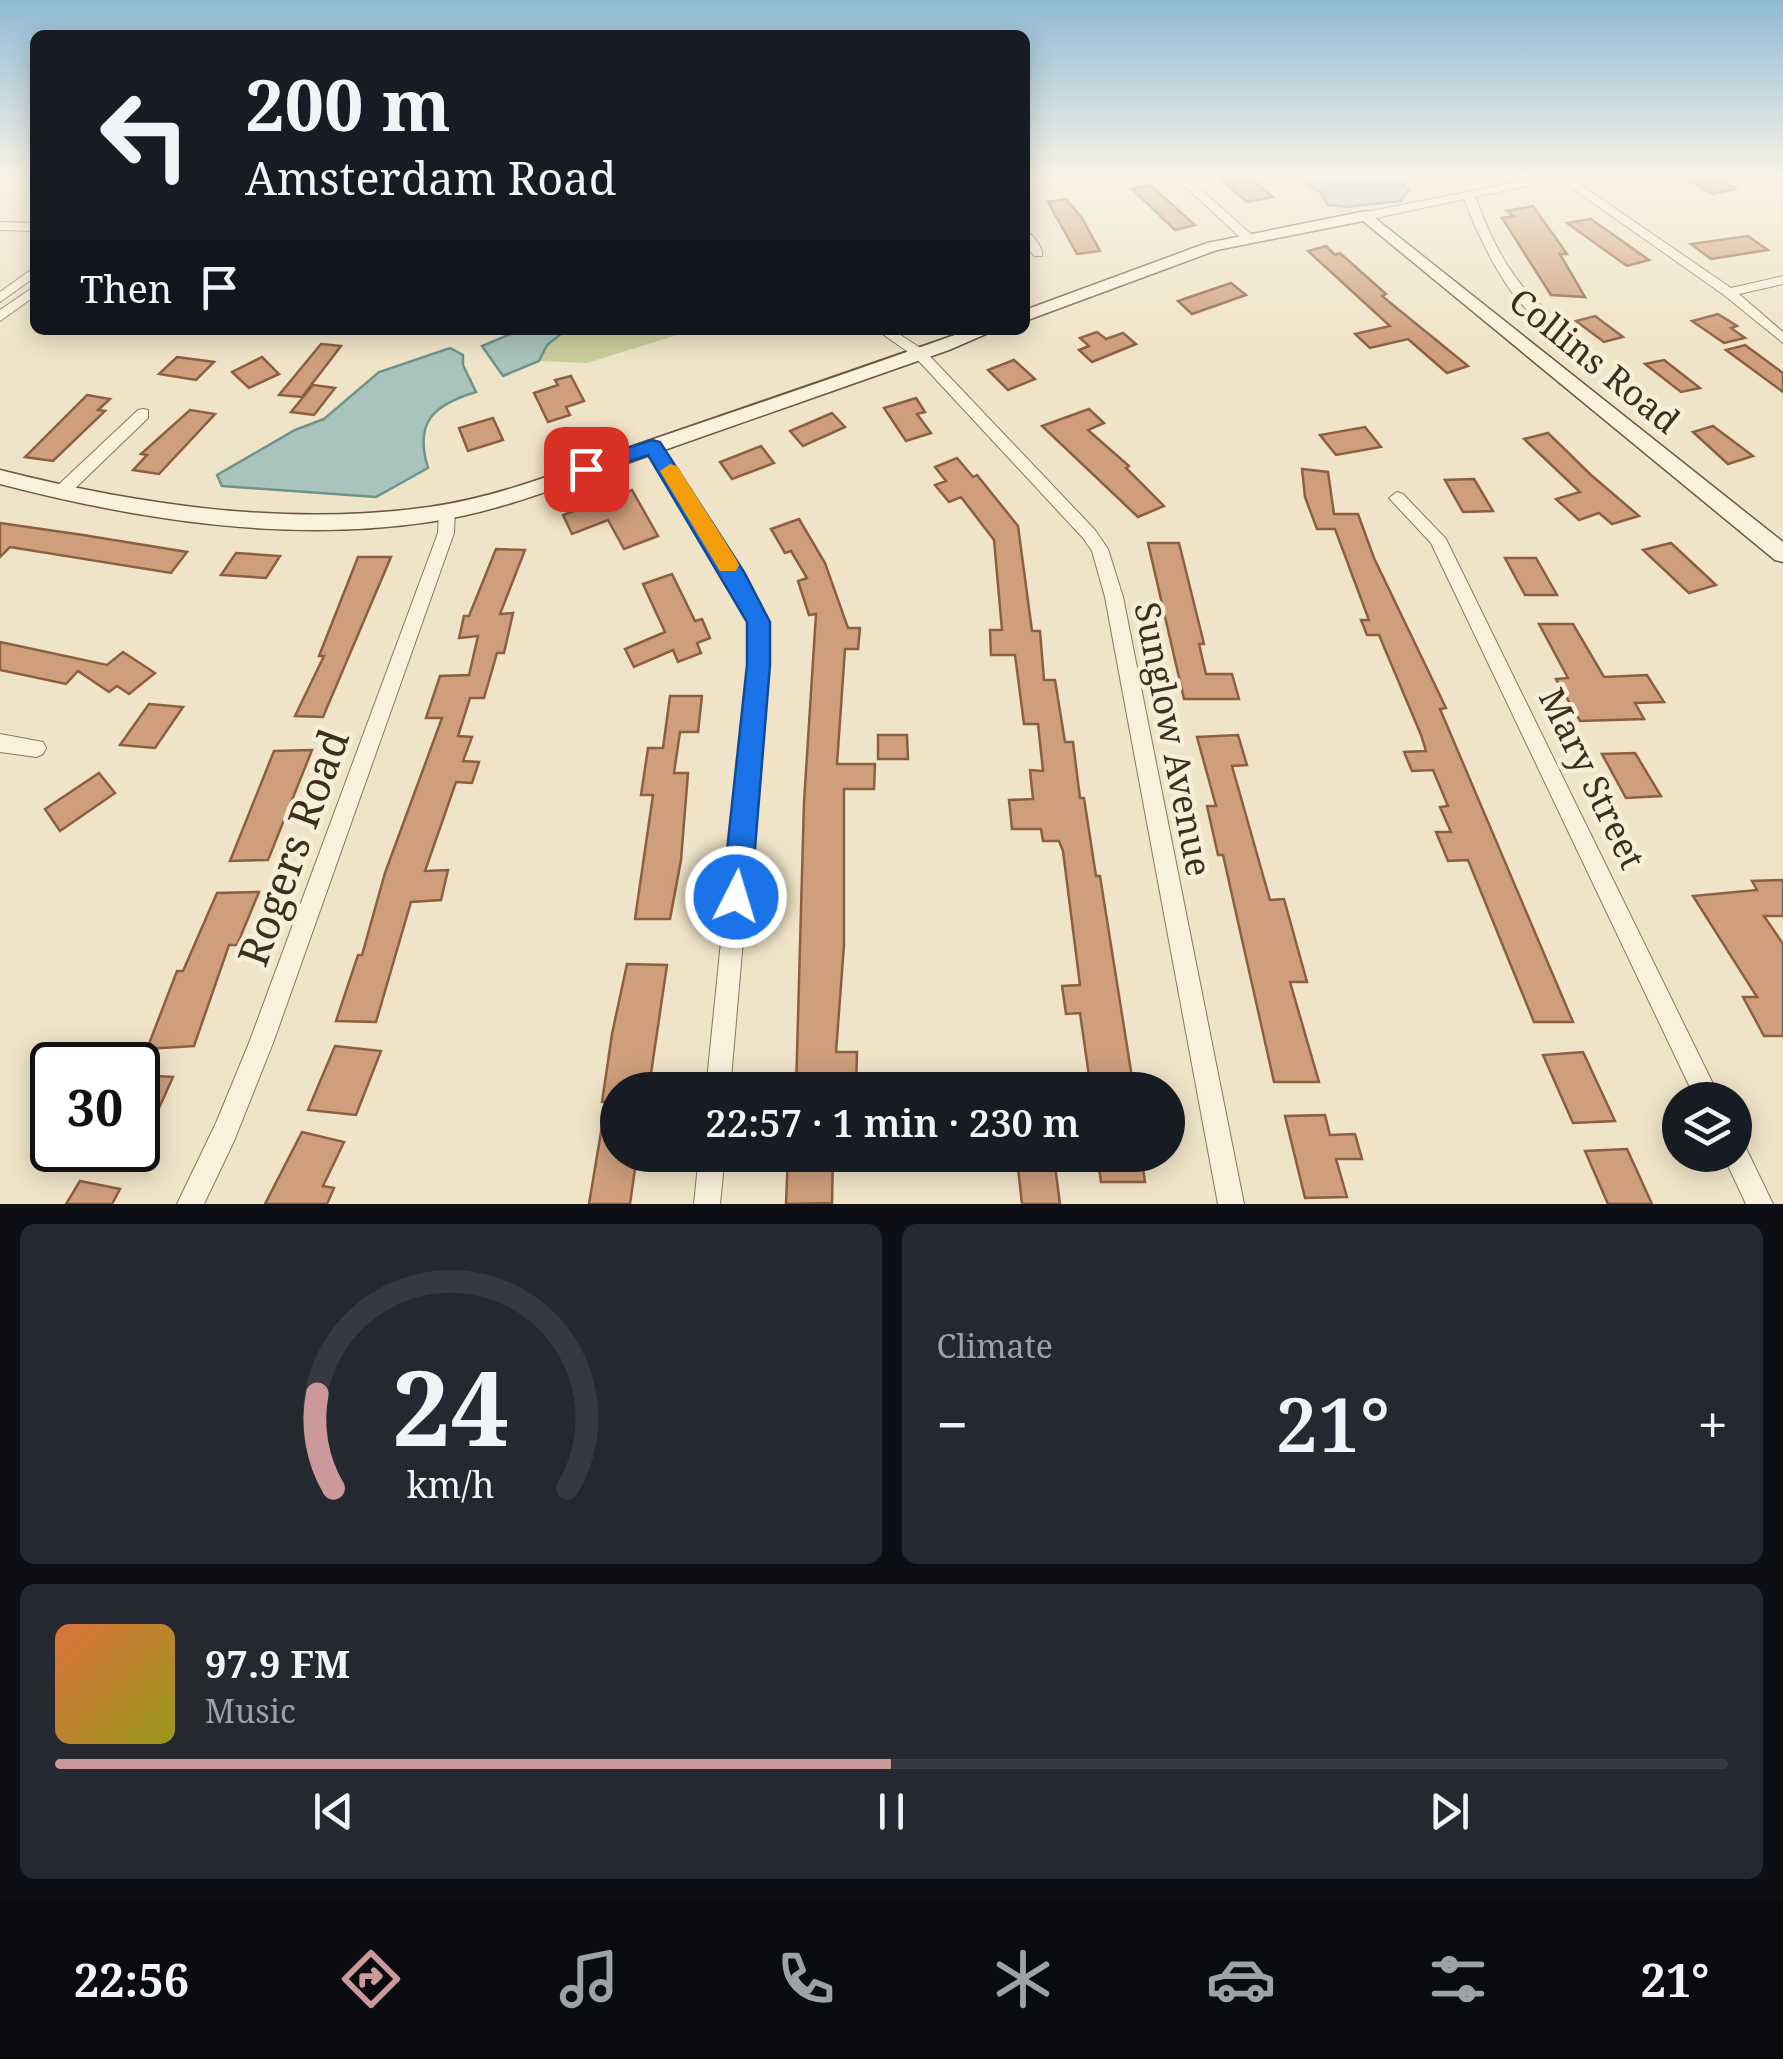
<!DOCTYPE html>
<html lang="en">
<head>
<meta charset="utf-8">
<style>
  body { margin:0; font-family:"Noto Serif",serif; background:#242831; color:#f1f3f6; height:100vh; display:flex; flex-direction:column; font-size:38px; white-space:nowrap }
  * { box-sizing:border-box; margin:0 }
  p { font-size:32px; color:#9ea1a6 }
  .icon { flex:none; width:55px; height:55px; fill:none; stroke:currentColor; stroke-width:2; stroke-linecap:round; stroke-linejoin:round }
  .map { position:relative; height:1204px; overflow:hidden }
  .panel { display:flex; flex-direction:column; gap:20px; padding:20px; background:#0d0f14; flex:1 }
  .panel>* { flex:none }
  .hud { position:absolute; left:30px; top:30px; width:1000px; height:305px; border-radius:15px; box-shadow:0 5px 25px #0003; background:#171b24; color:#f1f3f6; overflow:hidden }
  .controls { position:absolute; left:1662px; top:1082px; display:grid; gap:20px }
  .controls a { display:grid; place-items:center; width:90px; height:90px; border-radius:50%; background:#171b24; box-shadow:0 5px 25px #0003; font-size:50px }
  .speed { position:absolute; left:30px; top:1042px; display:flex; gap:20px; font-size:50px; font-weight:700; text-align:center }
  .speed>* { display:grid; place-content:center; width:130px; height:130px; border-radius:50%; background:#171b24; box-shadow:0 5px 25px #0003; line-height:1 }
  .speed .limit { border:5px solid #111; border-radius:15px; background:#fff; color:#111 }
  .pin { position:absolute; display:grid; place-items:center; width:85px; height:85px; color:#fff; margin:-42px; border-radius:20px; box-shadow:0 5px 15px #0006 }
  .me { position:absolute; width:110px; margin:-55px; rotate:5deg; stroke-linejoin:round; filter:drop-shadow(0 0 8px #0008) }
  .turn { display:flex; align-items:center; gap:35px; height:210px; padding:0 50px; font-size:45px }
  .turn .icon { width:130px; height:130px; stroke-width:2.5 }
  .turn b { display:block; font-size:70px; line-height:85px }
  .then { display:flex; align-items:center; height:95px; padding:0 50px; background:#0003; gap:20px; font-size:38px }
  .big { font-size:75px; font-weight:600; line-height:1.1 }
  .panel .card { flex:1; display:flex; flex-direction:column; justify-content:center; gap:15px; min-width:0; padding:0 35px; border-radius:15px; background:#242831 }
  .panel .dial { align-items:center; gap:0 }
  .dial svg { height:260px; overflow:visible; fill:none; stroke:#363941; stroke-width:7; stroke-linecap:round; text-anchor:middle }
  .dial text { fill:#f1f3f6; stroke:none }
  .song { display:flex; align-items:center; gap:30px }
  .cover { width:120px; height:120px; border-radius:15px; background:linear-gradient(135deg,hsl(20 70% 55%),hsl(60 70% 35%)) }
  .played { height:10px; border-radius:5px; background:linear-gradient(90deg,#cc999b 50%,#363941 50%) }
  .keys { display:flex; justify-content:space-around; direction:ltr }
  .heat { display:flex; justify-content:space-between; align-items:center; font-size:55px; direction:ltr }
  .panel .tiles { flex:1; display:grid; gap:20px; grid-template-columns:1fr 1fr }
  .card:last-child { grid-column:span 2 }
  .trip { position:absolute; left:600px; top:1072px; width:585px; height:100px; border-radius:50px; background:#171b24; box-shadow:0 5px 25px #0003; font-weight:600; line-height:100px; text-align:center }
  .menu { display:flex; height:160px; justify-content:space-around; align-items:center; background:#090b0e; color:#9ea1a6 }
  .menu .icon { width:70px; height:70px }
  .menu .on { color:#cc999b }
  .menu b { font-size:45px; color:#f1f3f6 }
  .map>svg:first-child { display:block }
  .green { fill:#c9cf9b }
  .water { fill:#a9c4bc; stroke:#6f938a; stroke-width:2.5 }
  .building { fill:#cf9f7d; stroke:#8d5f41; stroke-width:2.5 }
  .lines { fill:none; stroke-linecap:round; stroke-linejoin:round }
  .minor-casing { stroke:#8d765c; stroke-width:2 }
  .tertiary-casing { stroke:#8d765c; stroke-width:2 }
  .secondary-casing { stroke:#6f573f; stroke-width:3 }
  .minor { fill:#faf1dc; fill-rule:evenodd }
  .tertiary { fill:#faf1dc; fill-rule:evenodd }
  .secondary { fill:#faf1dc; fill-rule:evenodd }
  .route { fill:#1a73e8; stroke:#114b97; stroke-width:2.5 }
  .slow { fill:#f59e0b }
  .labels { text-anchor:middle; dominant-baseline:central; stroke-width:9; stroke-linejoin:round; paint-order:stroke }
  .street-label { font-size:35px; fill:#3d2e20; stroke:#f7eed8 }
  .near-street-label { font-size:42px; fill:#3d2e20; stroke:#f7eed8 }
</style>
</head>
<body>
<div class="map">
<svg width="1783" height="1204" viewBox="0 0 1783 1204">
  <rect width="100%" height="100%" fill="#f0e4c8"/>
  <polygon class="green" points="566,330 693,330 587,363 540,361 547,345"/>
  <g class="water">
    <polygon points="1295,176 1394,176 1409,190 1401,201 1347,207 1328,205 1321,193"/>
    <polygon points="520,330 566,330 547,345 539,361 503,376 482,346"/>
    <path d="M 450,348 L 463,355 L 463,365 L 476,392 C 433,405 414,422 428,468 L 376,497 L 222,486 L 217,475 L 295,430 L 324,419 L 379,372 Z"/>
  </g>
  <g class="building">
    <polygon points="1217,176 1253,180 1273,197 1247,202"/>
    <polygon points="1714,176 1736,189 1712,194 1689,180"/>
    <polygon points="1150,185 1195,225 1175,230 1132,189"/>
    <polygon points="1066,199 1082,218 1100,251 1077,254 1048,202"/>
    <polygon points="1533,206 1567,254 1560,254 1585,297 1551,295 1502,218 1514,216 1507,211"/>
    <polygon points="1591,219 1649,260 1627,266 1567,223"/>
    <polygon points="1748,236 1768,250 1711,259 1691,244"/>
    <polygon points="1326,246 1335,255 1340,253 1386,294 1382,296 1468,366 1447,373 1408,339 1370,348 1355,334 1390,326 1308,251"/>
    <polygon points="1231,283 1246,295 1192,314 1178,301"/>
    <polygon points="1718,314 1737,326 1731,328 1745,338 1724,343 1692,321"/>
    <polygon points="1595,316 1623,337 1604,342 1576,321"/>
    <polygon points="1097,332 1106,339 1123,333 1136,344 1092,362 1079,350 1089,346 1080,338"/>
    <polygon points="321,344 341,346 302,397 279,395"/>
    <polygon points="1745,345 1783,373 1783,392 1726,350"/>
    <polygon points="177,357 214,362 196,380 159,374"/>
    <polygon points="262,357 279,374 249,388 232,372"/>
    <polygon points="1014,360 1035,379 1008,390 988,370"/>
    <polygon points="1664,360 1700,388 1681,392 1645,364"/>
    <polygon points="571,376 584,401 566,407 570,415 548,422 534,393 558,385 555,380"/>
    <polygon points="313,385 335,388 314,415 291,412"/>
    <polygon points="87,395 110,399 98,410 105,411 53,461 25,457"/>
    <polygon points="916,398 925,412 917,414 931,433 906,441 884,408"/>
    <polygon points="1089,409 1104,423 1088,430 1129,466 1126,468 1164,506 1138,517 1042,426"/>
    <polygon points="190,410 215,414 159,474 133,470 147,455 141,454"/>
    <polygon points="832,413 845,427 803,446 790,431"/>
    <polygon points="493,418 503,440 468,451 459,428"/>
    <polygon points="1713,426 1753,456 1728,464 1693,432"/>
    <polygon points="1365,427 1381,447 1336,455 1320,435"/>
    <polygon points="1548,433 1591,475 1639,516 1612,524 1599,513 1579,520 1556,499 1580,492 1524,439"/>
    <polygon points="761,446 774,463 732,479 720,462"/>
    <polygon points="957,458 973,477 977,475 1018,526 1032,631 1040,631 1044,680 1055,680 1065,742 1073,742 1080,798 1084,798 1096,876 1100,876 1134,1090 1091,1090 1080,1013 1066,1014 1062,986 1080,985 1063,851 1059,841 1043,841 1041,829 1012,829 1009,800 1033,799 1030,770 1043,771 1038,724 1024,724 1015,655 991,655 990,630 1002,630 994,540 961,497 949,502 935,485 946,481 935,467"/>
    <polygon points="1302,469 1328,472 1334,514 1358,514 1374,558 1446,708 1440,709 1573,1022 1534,1022 1468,860 1448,861 1436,832 1451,832 1440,807 1448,806 1433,770 1412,771 1404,752 1426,751 1421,735 1379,635 1367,635 1361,620 1369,620 1335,529 1317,529 1305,497"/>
    <polygon points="1474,479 1493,511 1463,512 1445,480"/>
    <polygon points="632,490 658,536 624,549 608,520 572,534 563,515"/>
    <polygon points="799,519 825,563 848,628 860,628 858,649 845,649 837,764 875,764 874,789 844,789 844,945 836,1052 857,1052 856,1090 796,1090 804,802 816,614 809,615 798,581 807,578 791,551 785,553 771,529"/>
    <polygon points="0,523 83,535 187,552 171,573 10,547 0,557"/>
    <polygon points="1148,543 1179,543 1204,644 1199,644 1206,674 1232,674 1239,699 1184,699"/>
    <polygon points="1671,543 1716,585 1689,593 1643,550"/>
    <polygon points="496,549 525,550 500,614 513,613 504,653 497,653 484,698 470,698 458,736 472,737 463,761 479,762 472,783 456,782 425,871 448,870 441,900 411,902 376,1022 336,1021 358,955 362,955 385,873 442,718 426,718 440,676 469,675 478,636 459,638 464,616 469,616"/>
    <polygon points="236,553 280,556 266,578 221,575"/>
    <polygon points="358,557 391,557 323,717 295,716 324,656 319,656"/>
    <polygon points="1505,558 1536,558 1557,595 1525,595"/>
    <polygon points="672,574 695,621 702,619 710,638 697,643 701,653 678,662 673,650 634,667 625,649 665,632 643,584"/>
    <polygon points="1539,624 1573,624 1604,677 1647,675 1664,702 1635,703 1644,719 1580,721 1556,679 1568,678"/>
    <polygon points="0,642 107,665 123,652 155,673 129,694 117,686 109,692 78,671 66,684 0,670"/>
    <polygon points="670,696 702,696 698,732 680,732 674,773 688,773 681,860 670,919 635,919 653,795 641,795 648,748 663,748"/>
    <polygon points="149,704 183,707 155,748 120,745"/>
    <polygon points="878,735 907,735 908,759 878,759"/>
    <polygon points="1238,735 1247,765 1232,766 1270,900 1284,899 1307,982 1290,982 1319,1082 1274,1082 1223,855 1218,855 1207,806 1216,806 1197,737"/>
    <polygon points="312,750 268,860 230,861 274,751"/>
    <polygon points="1635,753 1661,796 1626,798 1602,754"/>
    <polygon points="99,773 115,793 60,831 45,809"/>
    <polygon points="1783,880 1783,916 1764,916 1783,944 1783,1036 1764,1036 1743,997 1757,997 1693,896 1757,890 1752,881"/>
    <polygon points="259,892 237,945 229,945 194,1046 147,1049 177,971 183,971 217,893"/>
    <polygon points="627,964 667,965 649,1087 618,1090 618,1155 637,1155 630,1204 589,1204 606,1102 602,1102 612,1034"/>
    <polygon points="335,1046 381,1051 356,1115 308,1110"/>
    <polygon points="1583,1052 1615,1121 1573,1123 1543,1055"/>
    <polygon points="138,1075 173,1077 138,1155"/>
    <polygon points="1325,1115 1330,1135 1355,1134 1362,1159 1336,1159 1347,1197 1305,1198 1285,1116"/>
    <polygon points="302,1132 344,1142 323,1186 334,1188 327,1204 265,1204"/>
    <polygon points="1627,1149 1652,1204 1608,1204 1585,1151"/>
    <polygon points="788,1155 833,1155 832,1203 786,1204"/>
    <polygon points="1097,1155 1141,1155 1145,1182 1101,1182"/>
    <polygon points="1055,1166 1060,1204 1022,1204 1018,1168"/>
    <polygon points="80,1181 120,1189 112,1204 66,1204"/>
  </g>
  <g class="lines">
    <g class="minor-casing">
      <g id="minor">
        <polygon points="1174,176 1186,176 1252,235 1252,241 1244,241"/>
        <polygon points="1555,176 1568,176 1731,288 1783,276 1783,284 1739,294 1783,332 1783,343 1724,295"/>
        <path d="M 1465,194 L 1475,196 C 1493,245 1514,288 1558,319 L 1558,325 C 1517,327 1475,229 1463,196 Z"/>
        <polygon points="0,222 35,223 35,231 0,230"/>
        <path d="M 1025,231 C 1033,234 1044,249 1042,256 L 1034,256 L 1025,244 Z"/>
        <polygon points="35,267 35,277 0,302 0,292"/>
        <polygon points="35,286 35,296 0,321 0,310"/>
        <polygon points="877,330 893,330 925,351 1095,530 1108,549 1123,597 1244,1204 1218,1204 1105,597 1092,551 1083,538 915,357"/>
        <polygon points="143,409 148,410 148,418 67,496 55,496 53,492 55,488 138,410"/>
        <polygon points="653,442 658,443 742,573 767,622 767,665 730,1090 706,1090 749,665 749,622 729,581 645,447"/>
        <polygon points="1397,492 1403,494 1446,539 1721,1100 1696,1100 1431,543 1389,498"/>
        <polygon points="447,505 455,511 454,533 273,1043 234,1141 204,1204 177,1204 216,1123 249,1043 438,533 439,511"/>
        <polygon points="0,734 43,742 46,748 43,754 36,757 0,752"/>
        <polygon points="1735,1140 1744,1144 1773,1204 1746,1204 1723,1155 1735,1155"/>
        <polygon points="699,1155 725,1155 720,1204 694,1204"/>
      </g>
    </g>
    <g class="tertiary-casing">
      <polygon id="tertiary" points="1547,176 1573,176 1366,220 1359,216 1366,212"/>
    </g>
    <g class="secondary-casing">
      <g id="secondary">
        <polygon points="1366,211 1783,542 1783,562 1775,560 1363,221 1217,250 1025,321 1025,310 1207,243"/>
        <path d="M 969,330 L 995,330 L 949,350 C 844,387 738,424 633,461 C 566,484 500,512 429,522 C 287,543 138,520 0,484 L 0,470 C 138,505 286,527 429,507 C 501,497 570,468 639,444 C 749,407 859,369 969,330 Z"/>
      </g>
    </g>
    <use href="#minor" class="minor"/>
    <use href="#tertiary" class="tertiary"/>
    <use href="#secondary" class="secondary"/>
  </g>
  <linearGradient id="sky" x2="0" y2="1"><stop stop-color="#8fbad6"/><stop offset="0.51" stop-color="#f8f3e6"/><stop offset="1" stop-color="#f8f3e6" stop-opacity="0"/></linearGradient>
  <rect width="1783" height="344" fill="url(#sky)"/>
  <polygon class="route" points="652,440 660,442 744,572 770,622 770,665 751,897 746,906 736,911 727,906 722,897 747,665 747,622 648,455 586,476 575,469 578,464"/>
  <polygon class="slow" points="670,464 677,466 736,559 739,565 736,571 720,571 660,471"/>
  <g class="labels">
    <g class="street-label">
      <text transform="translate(1595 360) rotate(39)">Collins Road</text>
      <text transform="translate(1174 739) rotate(79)">Sunglow Avenue</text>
      <text transform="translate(1593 778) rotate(64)">Mary Street</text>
    </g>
    <g class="near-street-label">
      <text transform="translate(292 847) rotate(-70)">Rogers Road</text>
    </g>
  </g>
</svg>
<div class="controls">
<a><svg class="icon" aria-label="layers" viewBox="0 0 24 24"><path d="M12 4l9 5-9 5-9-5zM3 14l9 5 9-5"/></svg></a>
</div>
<div class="speed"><div class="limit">30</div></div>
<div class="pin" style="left:586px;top:469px;background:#d93025"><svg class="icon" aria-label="arrive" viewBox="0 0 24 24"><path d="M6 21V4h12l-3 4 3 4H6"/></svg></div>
<svg class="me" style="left:736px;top:897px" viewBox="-20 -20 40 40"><circle r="17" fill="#1a73e8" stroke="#fff" stroke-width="3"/><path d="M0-11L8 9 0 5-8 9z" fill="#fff"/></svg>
<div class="trip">22:57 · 1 min · 230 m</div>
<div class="hud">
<div class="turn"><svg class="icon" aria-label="left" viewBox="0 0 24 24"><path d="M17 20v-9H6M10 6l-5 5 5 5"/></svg><div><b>200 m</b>Amsterdam Road</div></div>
<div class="then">Then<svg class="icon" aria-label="arrive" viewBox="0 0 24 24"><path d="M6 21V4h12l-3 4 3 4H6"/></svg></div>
</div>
</div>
<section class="panel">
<div class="tiles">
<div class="card dial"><svg viewBox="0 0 100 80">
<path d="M14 69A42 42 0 1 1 86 69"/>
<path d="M14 69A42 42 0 0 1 9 40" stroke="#cc999b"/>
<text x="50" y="56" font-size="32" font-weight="700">24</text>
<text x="50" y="72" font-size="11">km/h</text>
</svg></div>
<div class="card"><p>Climate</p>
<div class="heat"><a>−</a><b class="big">21°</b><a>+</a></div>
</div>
<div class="card">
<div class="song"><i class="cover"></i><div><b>97.9 FM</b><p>Music</p></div></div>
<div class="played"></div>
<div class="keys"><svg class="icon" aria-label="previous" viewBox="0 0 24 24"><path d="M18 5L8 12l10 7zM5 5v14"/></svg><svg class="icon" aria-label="pause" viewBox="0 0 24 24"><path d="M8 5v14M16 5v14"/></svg><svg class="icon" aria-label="next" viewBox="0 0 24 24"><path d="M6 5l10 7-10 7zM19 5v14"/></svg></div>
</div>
</div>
</section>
<nav class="menu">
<b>22:56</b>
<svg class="icon on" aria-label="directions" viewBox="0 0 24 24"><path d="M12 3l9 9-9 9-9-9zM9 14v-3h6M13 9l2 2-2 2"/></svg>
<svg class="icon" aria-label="music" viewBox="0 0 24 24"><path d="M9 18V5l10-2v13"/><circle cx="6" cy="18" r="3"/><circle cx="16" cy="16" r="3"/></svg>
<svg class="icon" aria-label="phone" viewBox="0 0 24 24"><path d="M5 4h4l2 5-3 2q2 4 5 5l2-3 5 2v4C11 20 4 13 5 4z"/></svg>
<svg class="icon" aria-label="climate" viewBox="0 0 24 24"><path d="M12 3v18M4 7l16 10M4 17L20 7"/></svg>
<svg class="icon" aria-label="car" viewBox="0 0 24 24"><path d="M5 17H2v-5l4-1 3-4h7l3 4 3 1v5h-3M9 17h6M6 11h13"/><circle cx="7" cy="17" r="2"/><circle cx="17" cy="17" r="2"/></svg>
<svg class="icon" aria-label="filters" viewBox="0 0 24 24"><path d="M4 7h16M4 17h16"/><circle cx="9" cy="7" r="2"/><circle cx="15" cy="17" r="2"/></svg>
<b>21°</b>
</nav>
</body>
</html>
